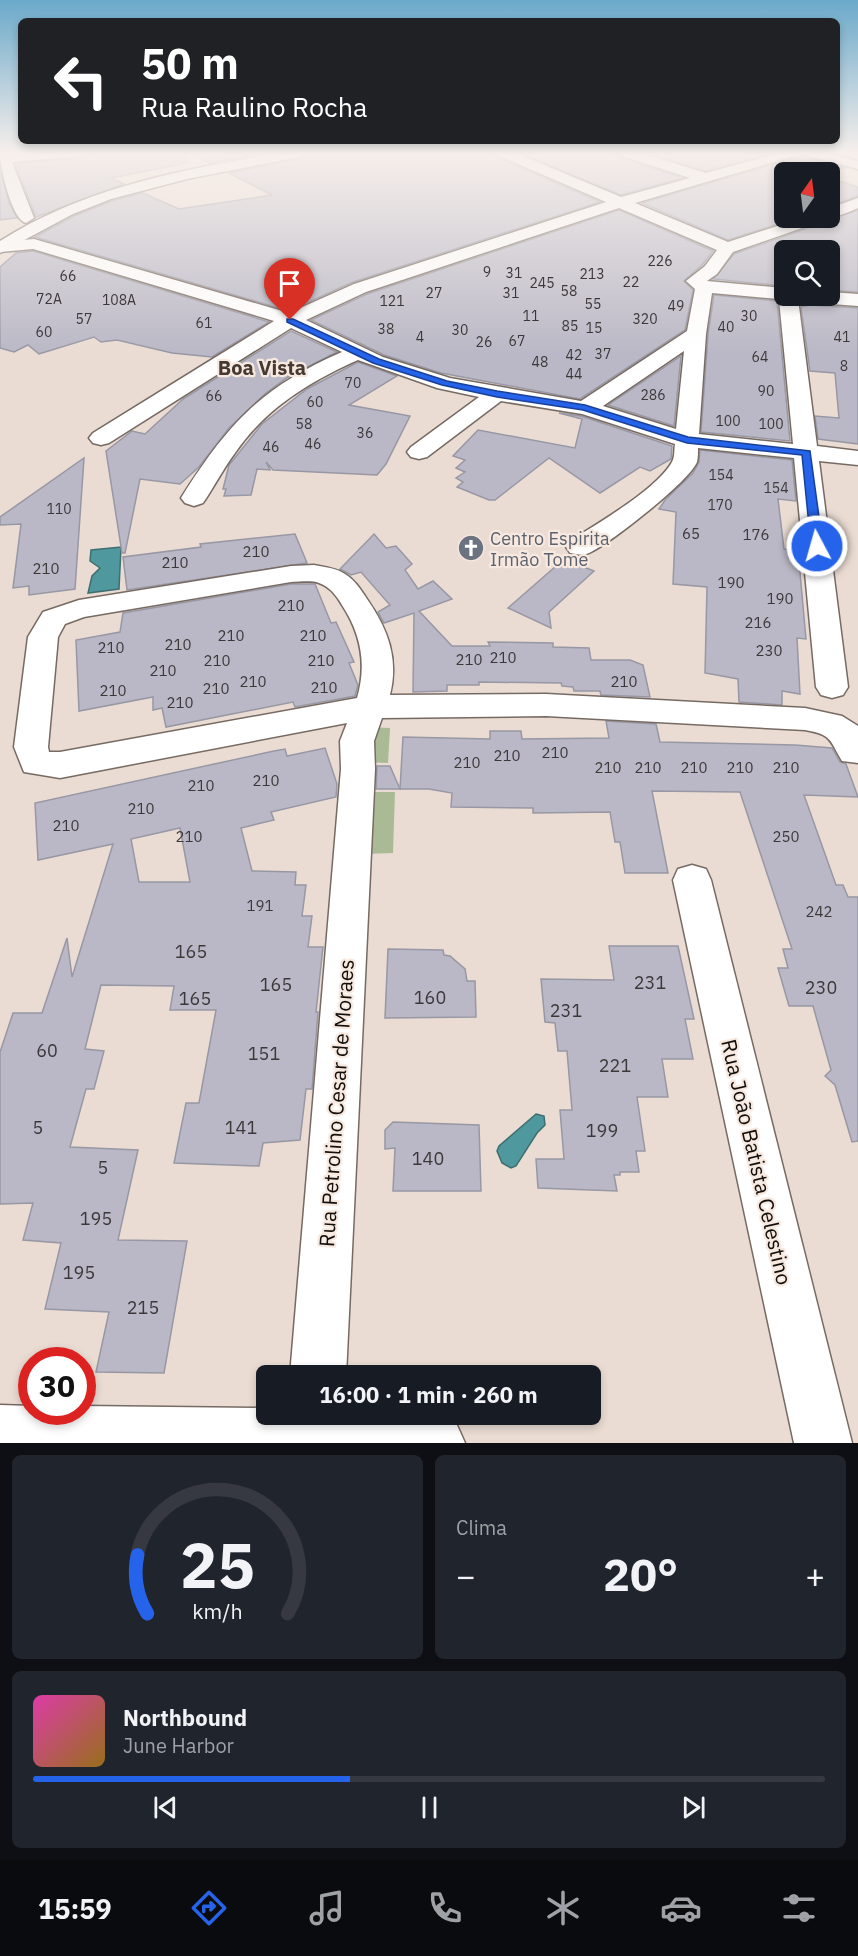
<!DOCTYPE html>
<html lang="pt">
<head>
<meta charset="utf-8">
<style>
  body { margin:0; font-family:"IBM Plex Sans",sans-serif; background:#20242c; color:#f1f3f6; height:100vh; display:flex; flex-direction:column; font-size:22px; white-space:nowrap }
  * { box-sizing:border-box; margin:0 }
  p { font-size:20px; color:#9ea1a6 }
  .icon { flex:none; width:33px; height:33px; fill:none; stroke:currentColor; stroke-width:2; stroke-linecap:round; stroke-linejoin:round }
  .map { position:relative; height:1443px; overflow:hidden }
  .sheet { display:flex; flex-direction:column; gap:12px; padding:12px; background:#0d0f14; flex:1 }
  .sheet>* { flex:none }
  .hud { position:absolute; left:18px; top:18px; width:822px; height:126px; border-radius:9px; box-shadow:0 3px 9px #0003; background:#202124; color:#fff; overflow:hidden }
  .needle { width:39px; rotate:14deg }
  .controls { position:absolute; left:774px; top:162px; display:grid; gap:12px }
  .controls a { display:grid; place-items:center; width:66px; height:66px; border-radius:9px; background:#171b24; box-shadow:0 3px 9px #0003; font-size:30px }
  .speed { position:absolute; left:18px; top:1347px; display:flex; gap:12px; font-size:30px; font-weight:700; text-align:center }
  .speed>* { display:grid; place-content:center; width:78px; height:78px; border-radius:50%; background:#171b24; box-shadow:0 3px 9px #0003; line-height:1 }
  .speed .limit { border:9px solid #d22; background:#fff; color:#111 }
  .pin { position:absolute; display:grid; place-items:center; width:51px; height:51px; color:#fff; margin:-62px -26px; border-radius:50% 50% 50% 0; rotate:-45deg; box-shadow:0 0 6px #0007 }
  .pin .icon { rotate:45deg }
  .me { position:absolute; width:66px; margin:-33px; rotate:354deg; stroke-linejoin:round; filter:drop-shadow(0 0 4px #0008) }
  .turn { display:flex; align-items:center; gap:21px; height:126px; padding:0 24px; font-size:27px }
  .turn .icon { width:78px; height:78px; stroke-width:2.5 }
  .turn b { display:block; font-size:42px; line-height:51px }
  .big { font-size:45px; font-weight:700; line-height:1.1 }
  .sheet .tile { flex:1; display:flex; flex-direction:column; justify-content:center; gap:9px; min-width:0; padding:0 21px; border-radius:9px; background:#20242c }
  .sheet .dial { align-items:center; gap:0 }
  .dial svg { height:156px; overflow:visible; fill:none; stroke:#363941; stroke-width:7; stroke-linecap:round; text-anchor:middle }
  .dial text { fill:#f1f3f6; stroke:none }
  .song { display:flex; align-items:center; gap:18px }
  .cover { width:72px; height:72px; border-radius:9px; background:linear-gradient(135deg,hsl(320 70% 55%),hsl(40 70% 35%)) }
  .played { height:6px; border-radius:3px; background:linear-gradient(90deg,#2563eb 40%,#363941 40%) }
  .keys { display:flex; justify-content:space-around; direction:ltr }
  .heat { display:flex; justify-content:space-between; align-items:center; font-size:33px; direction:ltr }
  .sheet .tiles { flex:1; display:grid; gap:12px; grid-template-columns:1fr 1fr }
  .tile:last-child { grid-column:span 2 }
  .trip { position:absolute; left:256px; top:1365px; width:345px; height:60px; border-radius:9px; background:#171b24; box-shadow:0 3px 9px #0003; font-weight:700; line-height:60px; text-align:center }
  .dock { display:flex; height:96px; justify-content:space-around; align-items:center; background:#090b0e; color:#9ea1a6 }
  .dock .icon { width:42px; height:42px }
  .dock .selected { color:#2563eb }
  .dock b { font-size:27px; color:#f1f3f6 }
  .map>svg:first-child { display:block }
  .green { fill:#a9ba95 }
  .water { fill:#4f989d; stroke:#3d6f71; stroke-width:1.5 }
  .building { fill:#bab8c6; stroke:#9897a4; stroke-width:1.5; fill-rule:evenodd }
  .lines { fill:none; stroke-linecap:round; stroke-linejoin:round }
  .minor-casing { stroke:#766a63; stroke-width:3 }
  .major-casing { stroke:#766a63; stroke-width:3 }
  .minor { fill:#fff; fill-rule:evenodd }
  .major { fill:#fff; fill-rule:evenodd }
  .route { fill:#2563eb; stroke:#184099; stroke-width:1.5 }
  .labels { text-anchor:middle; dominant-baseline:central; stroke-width:4.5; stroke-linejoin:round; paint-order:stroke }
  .far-number-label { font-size:14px; fill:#3c383a }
  .number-label { font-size:15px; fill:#3c383a }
  .worship-label { font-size:18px; fill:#5b616d; stroke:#f7e9e0; text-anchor:start }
  .near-number-label { font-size:18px; fill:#3c383a }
  .far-district-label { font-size:20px; font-weight:bold; fill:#453a33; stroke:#f7e9e0 }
  .near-street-label { font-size:21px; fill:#120e0b; stroke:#f7e9e0 }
</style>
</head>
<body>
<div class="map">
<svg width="858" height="1443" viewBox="0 0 858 1443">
  <rect width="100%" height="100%" fill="#eadcd3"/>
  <g class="green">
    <polygon points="366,727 390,728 388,763 363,762"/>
    <polygon points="369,792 395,792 393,853 364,854"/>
  </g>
  <g class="water">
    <polygon points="121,547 119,589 88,593 92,576 100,568 90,561 91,550"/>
    <polygon points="536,1114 544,1116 545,1125 537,1133 516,1166 511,1168 502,1163 497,1151 499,1146"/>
  </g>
  <g class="building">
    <polygon points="91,152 255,152 257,154 209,163 187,152 188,163 111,178 124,184 36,217 15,164 82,158"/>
    <polygon points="313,152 493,152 496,157 600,202 353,282 289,311 35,237 74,216 112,201 143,193 179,209 272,195 229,173 304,158"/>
    <polygon points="518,152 615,152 618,157 682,178 621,195"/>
    <polygon points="643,152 776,152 706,171"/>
    <polygon points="801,156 845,168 830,173 784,172 784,218 796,218 728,240 642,203"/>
    <polygon points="0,170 9,203 17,218 0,220"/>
    <polygon points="830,178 858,187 858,196 830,206"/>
    <polygon points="619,210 713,251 703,264 684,281 693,290 685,330 580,399 441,373 384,355 311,320 367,294"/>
    <polygon points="858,210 858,292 830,290 830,250 784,250 784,286 713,279 734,254 823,223 826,218 829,220"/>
    <polygon points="33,251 269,322 212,357 172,353 117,340 101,342 94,337 39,354 28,345 14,352 0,348 0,267 16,253"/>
    <polygon points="714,295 777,301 790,441 701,432 708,334"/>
    <polygon points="809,305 858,308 858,444 818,439 815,416 839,418 835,373 810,371 801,307"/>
    <polygon points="291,331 337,352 288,377 266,393 229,428 199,467 180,484 140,479 125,553 122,553 106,451 132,431 145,434 183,399"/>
    <polygon points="681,356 674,426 608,405"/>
    <polygon points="358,362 397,376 349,405 410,416 386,464 377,475 273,470 266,462 270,470 257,469 251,495 224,496 226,489 223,489 229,465 262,424 307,389"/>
    <polygon points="559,413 581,416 672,446 671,459 650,471 640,467 600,493 549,458 495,500 489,500 457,487 463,482 456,478 465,472 456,468 465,460 453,456 478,430 575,448 582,419"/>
    <polygon points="700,450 792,460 796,501 778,499 784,549 798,551 806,639 797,638 800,694 782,691 782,705 739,702 738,679 705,673 707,587 673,584 676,512 659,509 665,500 693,473 699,462"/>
    <polygon points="84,458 75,589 29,595 29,586 13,588 21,524 0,525 0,517"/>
    <polygon points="295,534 307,563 127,590 123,557 201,547 200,544"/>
    <polygon points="374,534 386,548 396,546 412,564 405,570 418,589 433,581 452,599 419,611 452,646 490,646 488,642 553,643 553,647 589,648 591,660 630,660 643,665 650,697 601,695 600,691 574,691 573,687 562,686 561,683 479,682 479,685 447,685 447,691 413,692 414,613 384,623 378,612 390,605 361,572 351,575 340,569"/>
    <polygon points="564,559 594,571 549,612 551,628 508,608"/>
    <polygon points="291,584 315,584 331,623 336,622 354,662 349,663 358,685 355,696 295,707 293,702 166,727 162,708 153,710 153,697 79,711 76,640 120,632 123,613"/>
    <polygon points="606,721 656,724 660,742 795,745 832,748 840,762 846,764 858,797 804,795 836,885 843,885 848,897 858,897 858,1141 852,1142 835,1085 825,1076 831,1070 813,1006 789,1006 778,968 788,968 783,949 792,949 740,792 652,791 668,873 625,873 620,842 615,842 610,812 533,813 533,808 451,807 452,793 429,789 400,789 403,737 490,739 490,731 521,731 522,739 609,738"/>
    <path d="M 325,748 L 337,784 L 336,797 L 271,812 L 274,820 L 241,828 L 252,871 L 296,872 L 295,885 L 306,885 L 302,916 L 312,916 L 308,947 L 323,947 L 316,1012 L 318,1012 L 312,1089 L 306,1089 L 300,1140 L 263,1143 L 259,1166 L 174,1163 L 186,1103 L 199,1103 L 216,1010 L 170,1010 L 174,986 L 101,985 L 85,1049 L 104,1051 L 94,1089 L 86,1089 L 70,1147 L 138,1150 L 118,1240 L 187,1241 L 164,1373 L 96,1372 L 109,1312 L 45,1309 L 61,1243 L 23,1240 L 33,1203 L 0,1204 L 0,1052 L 13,1013 L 42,1013 L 67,938 L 72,977 L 113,844 L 38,860 L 35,803 L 274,751 L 285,749 L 287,756 ZM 180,828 L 190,882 L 139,882 L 131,839 Z"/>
    <polygon points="377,766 390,766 400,789 376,789"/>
    <polygon points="609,946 678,946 694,1019 685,1019 693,1059 662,1059 668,1097 637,1097 645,1151 636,1151 639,1172 620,1172 620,1175 614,1175 617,1191 538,1188 536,1159 564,1159 560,1110 572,1110 567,1051 558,1051 555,1023 545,1022 541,979 614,980"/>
    <polygon points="388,949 443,950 444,955 450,956 465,969 467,981 475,981 476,1017 385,1018"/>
    <polygon points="393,1122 479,1125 481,1191 393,1191 395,1148 385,1149 385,1130"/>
  </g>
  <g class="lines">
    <g class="minor-casing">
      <g id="minor">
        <path d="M 0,152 L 8,153 L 89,152 L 82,156 L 12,162 L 34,218 L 26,223 C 11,219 0,166 0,152 Z"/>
        <polygon points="257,152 275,152 284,157 277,161"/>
        <path d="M 495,152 L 513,152 L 621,197 L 690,178 L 619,155 L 617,152 L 637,152 L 706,173 L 783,152 L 821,152 L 858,161 L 858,169 L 801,154 L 635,203 L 728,242 L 802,218 L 824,218 L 822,221 L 733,252 L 717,274 L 707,281 L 784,288 L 784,296 L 830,296 L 830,292 L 858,294 L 858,306 L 805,302 L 798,299 L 817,446 L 858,451 L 858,465 L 819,461 L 848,687 L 843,695 L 832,698 L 821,695 L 816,687 L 794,458 L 698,448 C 698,452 698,458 697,462 C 689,482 609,544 589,553 C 582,556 577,554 570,553 L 566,547 L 570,541 C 598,523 656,490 672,462 C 675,457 674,449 675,444 L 582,414 L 501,401 L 427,457 L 419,459 L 411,457 L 407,452 L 411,447 L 479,397 L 437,388 L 358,360 C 309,382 266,408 235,453 C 223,469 214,487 203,503 L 194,506 L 185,503 L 181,498 C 227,425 261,387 342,352 L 291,328 L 109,443 L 101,445 L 93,443 L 89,438 L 93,433 L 274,321 L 33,249 L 0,252 L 0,242 L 34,239 L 289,313 L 354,284 L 606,202 L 497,155 ZM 619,208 L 717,250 L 705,266 L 686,281 L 695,289 L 687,331 L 581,401 L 450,378 L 383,357 L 306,320 L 366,292 ZM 712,293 L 779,299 L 793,444 L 699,434 L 706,334 ZM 684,351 L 676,429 L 603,406 Z"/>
        <path d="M 858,198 L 858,208 C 849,212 839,216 829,218 L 830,208 Z"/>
        <path d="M 314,565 C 325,567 336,568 345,574 C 355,580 361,590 367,599 C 388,629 399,659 390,695 L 546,694 L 805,708 L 842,716 L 858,726 L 858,763 L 842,761 C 829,739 832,735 805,730 L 546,716 L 382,718 L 374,741 L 375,769 L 346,1376 L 290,1376 L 341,769 L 340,741 L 347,723 L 60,778 L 24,772 L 14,747 L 28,637 L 43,612 L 79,600 L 291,566 ZM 291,582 C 300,582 311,580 319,583 C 329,586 337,596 342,605 C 361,634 367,664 357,698 L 60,752 L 49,752 L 48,747 L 58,637 L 65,624 L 84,617 Z"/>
        <polygon points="692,865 706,869 711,880 852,1443 794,1443 673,880 678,869"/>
        <polygon points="0,1405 32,1406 32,1412 82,1412 82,1406 267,1408 267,1414 437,1414 456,1423 465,1443 0,1443"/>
      </g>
    </g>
    <g class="major-casing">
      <path id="major" d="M 284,152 L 311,152 L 304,156 L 187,179 L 111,199 L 73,214 L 0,253 L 0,241 C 86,186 186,169 284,152 Z"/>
    </g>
    <use href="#minor" class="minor"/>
    <use href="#major" class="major"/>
  </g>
  <linearGradient id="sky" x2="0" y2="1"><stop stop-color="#6ba9ca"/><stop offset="0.43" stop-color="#f6efeb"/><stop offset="1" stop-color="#f6efeb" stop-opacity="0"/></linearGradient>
  <rect width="858" height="354" fill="url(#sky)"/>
  <polygon class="route" points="287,319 293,319 379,359 447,381 497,391 585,405 688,437 810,451 823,546 817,550 811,546 802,455 687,443 583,410 497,397 442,385 373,363 287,322"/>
  <defs>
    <g id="church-disc" transform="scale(1.35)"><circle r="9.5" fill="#6b7280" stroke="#f7e9e0"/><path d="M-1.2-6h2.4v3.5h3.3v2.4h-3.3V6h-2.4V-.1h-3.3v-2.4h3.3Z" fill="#fff"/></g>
  </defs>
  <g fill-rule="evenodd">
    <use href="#church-disc" x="471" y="548"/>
  </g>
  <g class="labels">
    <g class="far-number-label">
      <text x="660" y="261">226</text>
      <text x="487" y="272">9</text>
      <text x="514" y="273">31</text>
      <text x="592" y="274">213</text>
      <text x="68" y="276">66</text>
      <text x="631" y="282">22</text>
      <text x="542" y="283">245</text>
      <text x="569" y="291">58</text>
      <text x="434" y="293">27</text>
      <text x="511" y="293">31</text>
      <text x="49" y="299">72A</text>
      <text x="119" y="300">108A</text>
      <text x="392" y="301">121</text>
      <text x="593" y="304">55</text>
      <text x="676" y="306">49</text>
      <text x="531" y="316">11</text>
      <text x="749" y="316">30</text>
      <text x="84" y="319">57</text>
      <text x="645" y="319">320</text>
      <text x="204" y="323">61</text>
      <text x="570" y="326">85</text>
      <text x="726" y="327">40</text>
      <text x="594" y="328">15</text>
      <text x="386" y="329">38</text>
      <text x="460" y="330">30</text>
      <text x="44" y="332">60</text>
      <text x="420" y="337">4</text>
      <text x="842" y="337">41</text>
      <text x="517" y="341">67</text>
      <text x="484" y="342">26</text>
      <text x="603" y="354">37</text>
      <text x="574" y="355">42</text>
      <text x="760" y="357">64</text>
      <text x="540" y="362">48</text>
      <text x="844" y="366">8</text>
      <text x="574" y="374">44</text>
      <text x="353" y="383">70</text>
      <text x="766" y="391">90</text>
      <text x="653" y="395">286</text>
      <text x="214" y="396">66</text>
      <text x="315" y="402">60</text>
      <text x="728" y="421">100</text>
      <text x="304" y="424">58</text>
      <text x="771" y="424">100</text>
      <text x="365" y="433">36</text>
      <text x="313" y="444">46</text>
      <text x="271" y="447">46</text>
      <text x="721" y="475">154</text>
      <text x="776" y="488">154</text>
      <text x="720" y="505">170</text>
      <text x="59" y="509">110</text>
    </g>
    <g class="number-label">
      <text x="691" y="533">65</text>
      <text x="756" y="534">176</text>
      <text x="256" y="551">210</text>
      <text x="175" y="562">210</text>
      <text x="46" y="568">210</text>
      <text x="731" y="582">190</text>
      <text x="780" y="598">190</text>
      <text x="291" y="605">210</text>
      <text x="758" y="622">216</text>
      <text x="231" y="635">210</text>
      <text x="313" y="635">210</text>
      <text x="178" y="644">210</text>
      <text x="111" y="647">210</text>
      <text x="769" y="650">230</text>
      <text x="503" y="657">210</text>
      <text x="469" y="659">210</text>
      <text x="217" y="660">210</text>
      <text x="321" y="660">210</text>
      <text x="163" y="670">210</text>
      <text x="253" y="681">210</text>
      <text x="624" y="681">210</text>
      <text x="324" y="687">210</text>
      <text x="216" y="688">210</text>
      <text x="113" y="690">210</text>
      <text x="180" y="702">210</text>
      <text x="555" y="752">210</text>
      <text x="507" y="755">210</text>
      <text x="467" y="762">210</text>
      <text x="608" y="767">210</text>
      <text x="648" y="767">210</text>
      <text x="694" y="767">210</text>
      <text x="740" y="767">210</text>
      <text x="786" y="767">210</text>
      <text x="266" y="780">210</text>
      <text x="201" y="785">210</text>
      <text x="141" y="808">210</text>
      <text x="66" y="825">210</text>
      <text x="189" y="836">210</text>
      <text x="786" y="836">250</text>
      <text x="260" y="905">191</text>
      <text x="819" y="911">242</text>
    </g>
    <g class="worship-label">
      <text x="490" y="538">Centro Espirita<tspan x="490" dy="21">Irmão Tome</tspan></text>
    </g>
    <g class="near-number-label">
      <text x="191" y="951">165</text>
      <text x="650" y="982">231</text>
      <text x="276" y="984">165</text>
      <text x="821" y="987">230</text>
      <text x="430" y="997">160</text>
      <text x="195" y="998">165</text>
      <text x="566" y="1010">231</text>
      <text x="47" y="1050">60</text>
      <text x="264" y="1053">151</text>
      <text x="615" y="1065">221</text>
      <text x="38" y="1127">5</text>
      <text x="241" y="1127">141</text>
      <text x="602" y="1130">199</text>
      <text x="428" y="1158">140</text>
      <text x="103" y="1167">5</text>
      <text x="96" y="1218">195</text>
      <text x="79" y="1272">195</text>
      <text x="143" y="1307">215</text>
    </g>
    <g class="far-district-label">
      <text x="262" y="367">Boa Vista</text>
    </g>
    <g class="near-street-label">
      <text transform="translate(336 1103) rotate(-86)">Rua Petrolino Cesar de Moraes</text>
      <text transform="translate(757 1162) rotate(77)">Rua João Batista Celestino</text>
    </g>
  </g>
</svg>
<div class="controls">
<a><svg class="needle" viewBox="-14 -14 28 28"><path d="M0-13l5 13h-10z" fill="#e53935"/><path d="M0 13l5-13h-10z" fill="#9ea1a6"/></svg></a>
<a><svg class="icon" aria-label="search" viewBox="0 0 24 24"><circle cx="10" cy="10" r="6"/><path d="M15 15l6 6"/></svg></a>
</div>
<div class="speed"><div class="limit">30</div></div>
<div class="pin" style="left:290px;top:320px;background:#d93025"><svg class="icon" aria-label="arrive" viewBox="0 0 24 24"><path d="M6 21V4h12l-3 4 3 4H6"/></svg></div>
<svg class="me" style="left:817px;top:546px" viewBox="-20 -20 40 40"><circle r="17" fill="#2563eb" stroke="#fff" stroke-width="3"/><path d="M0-11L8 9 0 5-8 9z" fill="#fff"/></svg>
<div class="trip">16:00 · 1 min · 260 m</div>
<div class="hud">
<div class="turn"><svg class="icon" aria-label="left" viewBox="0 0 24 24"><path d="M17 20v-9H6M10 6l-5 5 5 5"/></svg><div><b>50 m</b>Rua Raulino Rocha</div></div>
</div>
</div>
<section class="sheet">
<div class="tiles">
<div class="tile dial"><svg viewBox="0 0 100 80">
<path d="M14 69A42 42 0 1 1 86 69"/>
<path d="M14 69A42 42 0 0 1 9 39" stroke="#2563eb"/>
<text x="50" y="56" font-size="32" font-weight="700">25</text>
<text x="50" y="72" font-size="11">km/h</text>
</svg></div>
<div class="tile"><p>Clima</p>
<div class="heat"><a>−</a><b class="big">20°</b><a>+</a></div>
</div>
<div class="tile">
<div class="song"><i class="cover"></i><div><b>Northbound</b><p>June Harbor</p></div></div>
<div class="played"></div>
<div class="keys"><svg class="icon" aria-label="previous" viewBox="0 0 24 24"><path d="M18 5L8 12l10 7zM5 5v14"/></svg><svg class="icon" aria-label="pause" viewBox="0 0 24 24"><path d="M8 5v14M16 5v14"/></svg><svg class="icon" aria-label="next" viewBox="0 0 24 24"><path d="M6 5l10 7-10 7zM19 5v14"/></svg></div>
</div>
</div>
</section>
<nav class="dock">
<b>15:59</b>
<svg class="icon selected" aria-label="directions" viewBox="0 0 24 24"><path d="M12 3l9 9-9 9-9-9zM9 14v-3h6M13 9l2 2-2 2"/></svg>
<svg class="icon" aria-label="music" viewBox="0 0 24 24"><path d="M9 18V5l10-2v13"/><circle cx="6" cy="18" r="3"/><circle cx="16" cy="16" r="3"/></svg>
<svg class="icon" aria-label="phone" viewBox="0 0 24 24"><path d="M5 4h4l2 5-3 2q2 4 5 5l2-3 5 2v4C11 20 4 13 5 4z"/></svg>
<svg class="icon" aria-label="climate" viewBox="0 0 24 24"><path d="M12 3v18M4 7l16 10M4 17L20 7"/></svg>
<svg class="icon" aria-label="car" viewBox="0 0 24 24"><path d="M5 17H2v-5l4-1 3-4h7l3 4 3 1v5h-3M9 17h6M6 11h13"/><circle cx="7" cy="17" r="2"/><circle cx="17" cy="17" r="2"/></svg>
<svg class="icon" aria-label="filters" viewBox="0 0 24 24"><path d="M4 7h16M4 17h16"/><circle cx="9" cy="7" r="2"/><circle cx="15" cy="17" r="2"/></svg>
</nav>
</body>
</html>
